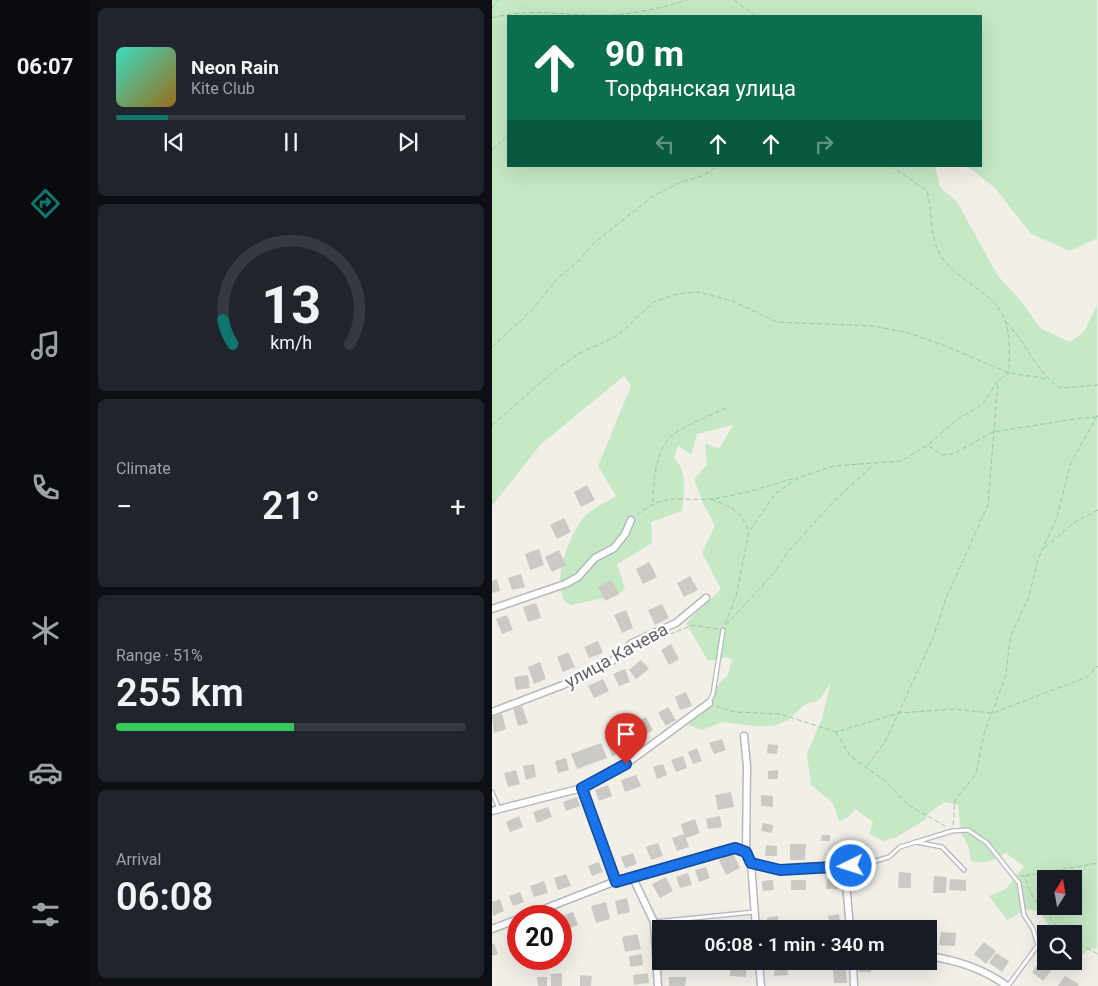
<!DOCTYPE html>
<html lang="en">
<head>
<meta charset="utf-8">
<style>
  body { margin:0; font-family:Roboto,sans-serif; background:#20242c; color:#f1f3f6; height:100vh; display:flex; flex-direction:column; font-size:19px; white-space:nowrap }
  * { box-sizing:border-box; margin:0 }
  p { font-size:16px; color:#9ea1a6 }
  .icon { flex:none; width:28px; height:28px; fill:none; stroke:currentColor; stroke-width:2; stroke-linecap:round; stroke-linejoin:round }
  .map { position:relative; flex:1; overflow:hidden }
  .side { display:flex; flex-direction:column; gap:8px; padding:8px; background:#0d0f14; width:402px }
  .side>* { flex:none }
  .top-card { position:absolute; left:15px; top:15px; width:475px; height:152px; border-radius:0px; box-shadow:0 5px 20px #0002; background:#0b6e4f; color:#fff; overflow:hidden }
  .needle { width:32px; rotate:11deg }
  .buttons { position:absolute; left:545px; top:870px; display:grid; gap:10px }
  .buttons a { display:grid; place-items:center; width:45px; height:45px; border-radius:0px; background:#171b24; box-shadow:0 5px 20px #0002; font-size:25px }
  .speed { position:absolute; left:15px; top:905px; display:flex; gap:10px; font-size:25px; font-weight:700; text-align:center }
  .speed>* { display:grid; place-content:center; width:65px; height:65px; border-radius:50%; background:#171b24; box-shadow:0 5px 20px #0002; line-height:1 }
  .speed .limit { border:8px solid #d22; background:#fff; color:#111 }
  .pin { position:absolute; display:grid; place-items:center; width:42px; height:42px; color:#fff; margin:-51px -21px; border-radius:50% 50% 50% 0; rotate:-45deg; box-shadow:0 0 5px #0007 }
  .pin .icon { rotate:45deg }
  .me { position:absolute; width:55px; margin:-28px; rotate:266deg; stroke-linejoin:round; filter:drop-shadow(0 0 4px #0008) }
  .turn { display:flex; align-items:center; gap:18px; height:105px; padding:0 15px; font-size:22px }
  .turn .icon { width:65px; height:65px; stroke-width:2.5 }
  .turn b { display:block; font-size:35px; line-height:42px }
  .lanes { display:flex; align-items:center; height:48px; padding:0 15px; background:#0003; justify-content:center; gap:25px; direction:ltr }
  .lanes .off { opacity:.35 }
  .big { font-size:38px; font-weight:600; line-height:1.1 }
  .side .tile { flex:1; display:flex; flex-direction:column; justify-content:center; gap:8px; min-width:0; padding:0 18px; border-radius:8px; background:#20242c }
  .side .dial { align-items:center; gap:0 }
  .dial svg { height:130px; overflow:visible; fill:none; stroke:#363941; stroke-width:7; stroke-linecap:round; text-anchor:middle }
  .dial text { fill:#f1f3f6; stroke:none }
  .song { display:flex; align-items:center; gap:15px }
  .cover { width:60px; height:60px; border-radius:8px; background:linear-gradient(135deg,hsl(170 70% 55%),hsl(40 70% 35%)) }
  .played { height:5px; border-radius:2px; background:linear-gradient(90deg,#0f766e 15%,#363941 15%) }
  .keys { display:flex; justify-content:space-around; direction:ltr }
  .heat { display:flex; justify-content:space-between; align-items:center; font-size:28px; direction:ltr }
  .charge { height:8px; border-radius:4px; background:linear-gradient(90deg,#34c759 51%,#363941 0) }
  .trip { position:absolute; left:160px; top:920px; width:285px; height:50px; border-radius:0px; background:#171b24; box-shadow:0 5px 20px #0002; font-weight:600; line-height:50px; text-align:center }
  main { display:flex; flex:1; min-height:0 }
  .dock { display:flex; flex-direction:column; width:90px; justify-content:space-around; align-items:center; background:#090b0e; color:#9ea1a6 }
  .dock .icon { width:35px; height:35px }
  .dock .active { color:#0f766e }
  .dock b { font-size:22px; color:#f1f3f6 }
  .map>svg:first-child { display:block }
  .green { fill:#c5e8c5; fill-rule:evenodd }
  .building { fill:#cccac5 }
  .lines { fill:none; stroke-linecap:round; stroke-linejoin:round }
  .lane-casing { stroke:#b5b8bc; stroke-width:5.5 }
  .street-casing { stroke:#b5b8bc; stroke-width:9 }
  .path { stroke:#9cc7a9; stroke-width:1; stroke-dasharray:5 2.5; stroke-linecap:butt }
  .lane { stroke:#fff; stroke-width:3 }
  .street { stroke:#fff; stroke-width:6 }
  .route-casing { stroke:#114b97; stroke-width:12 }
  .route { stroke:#1a73e8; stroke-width:9 }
  .labels { text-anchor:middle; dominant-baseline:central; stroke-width:4.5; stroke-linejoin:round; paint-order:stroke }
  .street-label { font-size:18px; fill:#5f6368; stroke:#fff }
</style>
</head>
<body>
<main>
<nav class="dock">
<b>06:07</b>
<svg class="icon active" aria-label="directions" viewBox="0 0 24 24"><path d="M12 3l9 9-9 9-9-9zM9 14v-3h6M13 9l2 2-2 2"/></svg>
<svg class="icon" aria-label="music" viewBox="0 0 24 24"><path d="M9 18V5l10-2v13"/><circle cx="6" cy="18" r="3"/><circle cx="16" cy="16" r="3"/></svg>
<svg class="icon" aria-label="phone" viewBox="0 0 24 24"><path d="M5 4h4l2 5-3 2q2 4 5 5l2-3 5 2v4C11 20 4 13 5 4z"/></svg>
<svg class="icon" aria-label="climate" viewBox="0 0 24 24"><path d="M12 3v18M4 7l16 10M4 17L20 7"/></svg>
<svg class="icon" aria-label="car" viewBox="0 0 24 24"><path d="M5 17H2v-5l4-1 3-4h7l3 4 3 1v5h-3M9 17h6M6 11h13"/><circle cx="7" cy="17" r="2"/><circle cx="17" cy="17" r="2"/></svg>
<svg class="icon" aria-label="filters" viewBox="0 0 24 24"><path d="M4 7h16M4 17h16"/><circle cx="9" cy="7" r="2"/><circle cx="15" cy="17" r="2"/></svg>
</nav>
<section class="side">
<div class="tile">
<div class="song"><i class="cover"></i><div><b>Neon Rain</b><p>Kite Club</p></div></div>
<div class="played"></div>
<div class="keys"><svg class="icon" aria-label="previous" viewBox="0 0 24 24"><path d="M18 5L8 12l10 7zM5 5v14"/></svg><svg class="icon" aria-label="pause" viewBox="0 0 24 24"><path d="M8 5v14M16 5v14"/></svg><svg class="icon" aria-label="next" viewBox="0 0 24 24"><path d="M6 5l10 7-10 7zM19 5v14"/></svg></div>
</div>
<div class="tile dial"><svg viewBox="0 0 100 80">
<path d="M14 69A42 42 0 1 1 86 69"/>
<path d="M14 69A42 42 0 0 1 8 54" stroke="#0f766e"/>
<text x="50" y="56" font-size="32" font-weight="700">13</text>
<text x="50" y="72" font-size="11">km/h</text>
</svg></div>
<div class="tile"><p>Climate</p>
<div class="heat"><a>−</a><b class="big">21°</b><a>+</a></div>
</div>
<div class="tile"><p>Range · 51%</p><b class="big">255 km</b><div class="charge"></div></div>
<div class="tile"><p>Arrival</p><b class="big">06:08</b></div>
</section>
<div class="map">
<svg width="606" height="986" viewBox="0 0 606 986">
  <rect width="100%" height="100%" fill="#f1efe8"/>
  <path class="green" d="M 0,0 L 605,0 L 605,238 L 578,251 L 539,234 L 503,188 L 475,166 L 489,166 L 489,16 L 16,16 L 16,166 L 443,166 L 448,187 L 465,202 L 506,276 L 530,302 L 548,328 L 578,342 L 592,332 L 605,305 L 605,948 L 597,949 L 579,963 L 577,961 L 581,961 L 581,934 L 562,934 L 548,912 L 535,909 L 515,920 L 497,896 L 514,889 L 532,866 L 514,853 C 502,860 494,865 479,861 L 476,845 L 469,833 L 466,805 L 452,802 L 436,814 L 434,819 L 405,837 L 392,841 L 377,834 L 381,822 L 363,809 L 356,817 L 347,822 L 341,803 L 319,785 L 315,754 L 330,718 L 339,683 L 327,700 L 312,705 L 296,720 L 282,726 L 262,726 L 230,722 L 210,730 L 197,725 L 200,717 L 219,704 L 224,687 L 236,675 L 240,660 L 236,657 L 216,661 L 194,623 L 229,589 L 210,553 L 223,526 L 211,503 L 202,479 L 215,465 L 213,443 L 227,449 L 241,425 L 205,434 L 199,455 L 186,445 L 182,458 C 196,471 192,494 190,511 L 159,522 L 160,543 L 125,564 L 133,589 L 125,595 L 79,605 C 76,603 72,601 71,598 C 61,578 79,528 95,514 C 103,507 115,502 124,496 L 106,466 L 139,386 L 132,376 L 48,445 L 0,506 ZM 554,879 L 581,879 L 581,906 L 554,906 Z"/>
  <g class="building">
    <polygon points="95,485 103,500 89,507 82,492"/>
    <polygon points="72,518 79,532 65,539 58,525"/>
    <polygon points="47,549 52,565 38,570 33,554"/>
    <polygon points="67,550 74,565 60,572 53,557"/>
    <polygon points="157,562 165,577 151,584 144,569"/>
    <polygon points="29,574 33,587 20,590 16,578"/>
    <polygon points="198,576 206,590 192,597 185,583"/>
    <polygon points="5,579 8,591 0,593 0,581"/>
    <polygon points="119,580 127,594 113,601 106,587"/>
    <polygon points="44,603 49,618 36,622 31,607"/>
    <polygon points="170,604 177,618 163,625 156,610"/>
    <polygon points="134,610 141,628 130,633 122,615"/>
    <polygon points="15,615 21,630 10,634 4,619"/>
    <polygon points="106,641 111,653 97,658 92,647"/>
    <polygon points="179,644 187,659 177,665 169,650"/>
    <polygon points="76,652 83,667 71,672 65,657"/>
    <polygon points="149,660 157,669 144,679 137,670"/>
    <polygon points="48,662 54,679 42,684 36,667"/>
    <polygon points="133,669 138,682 127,686 121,674"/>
    <polygon points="36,675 38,688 24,690 22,677"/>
    <polygon points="111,679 117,691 102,698 96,686"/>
    <polygon points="194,692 200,706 188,710 183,697"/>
    <polygon points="30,706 36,723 26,726 21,709"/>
    <polygon points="176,707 184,720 174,726 166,713"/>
    <polygon points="10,714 14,729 2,733 0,717"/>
    <polygon points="154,717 161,730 154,734 146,721"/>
    <polygon points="141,721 149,736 140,740 132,726"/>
    <polygon points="125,736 131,752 120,756 114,740"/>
    <polygon points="230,739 234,750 222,754 217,743"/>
    <polygon points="109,743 115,758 85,769 79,754"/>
    <polygon points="276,744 286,745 285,754 275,753"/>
    <polygon points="205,748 210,761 201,764 196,752"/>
    <polygon points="191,756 195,768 184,772 179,760"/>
    <polygon points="74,758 77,770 66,773 63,761"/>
    <polygon points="42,764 44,777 34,780 31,766"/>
    <polygon points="171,764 175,775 165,779 161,767"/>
    <polygon points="24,770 28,784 16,787 12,773"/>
    <polygon points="286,770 286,779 276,779 276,771"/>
    <polygon points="144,775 149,786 133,792 129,780"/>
    <polygon points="116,785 120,796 107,801 103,790"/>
    <polygon points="239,792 242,807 226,810 223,795"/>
    <polygon points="269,795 281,796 281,807 269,806"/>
    <polygon points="85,797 88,806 74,811 71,802"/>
    <polygon points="56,807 60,817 45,823 41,812"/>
    <polygon points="27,816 31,827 18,832 14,822"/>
    <polygon points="228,816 230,827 216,829 214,819"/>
    <polygon points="203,819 208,833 194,838 197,847 185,851 180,838 192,834 189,824"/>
    <polygon points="271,823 281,825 280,833 269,831"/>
    <polygon points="330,835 338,835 338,841 329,841"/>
    <polygon points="166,843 171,856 159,860 154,847"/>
    <polygon points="298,844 314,844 313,860 298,860"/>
    <polygon points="359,844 375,844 376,860 360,860"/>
    <polygon points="274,845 285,846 285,856 273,856"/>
    <polygon points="141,853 145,864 133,868 129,857"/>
    <polygon points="241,853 248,868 234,875 227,860"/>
    <polygon points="107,862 111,872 100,876 96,866"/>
    <polygon points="214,867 218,878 207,882 203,870"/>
    <polygon points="407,872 419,873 419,888 406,888"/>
    <polygon points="196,873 200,885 188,888 184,877"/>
    <polygon points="74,874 79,886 66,890 62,878"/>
    <rect x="365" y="874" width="9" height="10"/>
    <polygon points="442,876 455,877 454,893 441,893"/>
    <polygon points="174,877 181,891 168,898 160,884"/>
    <polygon points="335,878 347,878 347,889 334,889"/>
    <polygon points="458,879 474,880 474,891 457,890"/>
    <polygon points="281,880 282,890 271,891 270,881"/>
    <rect x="299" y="880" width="15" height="10"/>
    <polygon points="52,881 56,893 42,897 38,886"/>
    <polygon points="28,892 32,902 21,906 17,896"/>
    <polygon points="135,898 138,912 126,915 123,901"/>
    <polygon points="8,899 12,911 1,916 0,902"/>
    <polygon points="114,902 118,919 104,923 99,906"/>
    <polygon points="81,912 86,925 75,929 70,916"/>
    <polygon points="347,914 348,925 338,927 336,916"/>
    <polygon points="286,916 287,925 276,927 275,918"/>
    <polygon points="449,932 464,933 463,946 447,945"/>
    <polygon points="26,933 26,949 21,952 15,938"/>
    <polygon points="145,934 149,949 133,952 130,937"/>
    <polygon points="492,942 504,951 494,964 482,954"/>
    <polygon points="2,943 6,954 0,956 0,944"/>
    <polygon points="504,953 517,961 510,972 497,963"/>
    <polygon points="150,954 151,965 138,967 137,956"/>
    <polygon points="549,960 561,968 551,981 540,972"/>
    <rect x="367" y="961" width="12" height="11"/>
    <polygon points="239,963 255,964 254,977 238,976"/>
    <polygon points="295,964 296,975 282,976 282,965"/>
    <polygon points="354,969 355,983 342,983 341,970"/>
    <polygon points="70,973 70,986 59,986 59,974"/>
    <polygon points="156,973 157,983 142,985 141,975"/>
    <polygon points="88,975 100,976 99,986 88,986"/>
    <polygon points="573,976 587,984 586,986 566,986"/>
    <polygon points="45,977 55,977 55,986 46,986"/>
    <polygon points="177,977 194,977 193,986 177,986"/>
  </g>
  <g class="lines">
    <g class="lane-casing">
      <g id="lane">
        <polyline points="217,702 221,694 231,630"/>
        <polyline points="90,789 124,881"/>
        <polyline points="0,792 7,809"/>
        <polyline points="424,842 460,831 476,830 495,843 527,883 532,915 541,929 546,945 516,986"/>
        <polyline points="348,867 370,865 397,857 408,847 424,842 450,847 472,870"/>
        <polyline points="162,922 262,912"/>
      </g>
    </g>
    <g class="street-casing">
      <g id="street">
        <polyline points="0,609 73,584 86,577 103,558 122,548 133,534 139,520"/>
        <polyline points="0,712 71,685 119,662 140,643 184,623 214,598"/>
        <polyline points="252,736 255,766 254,852 259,863 264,929"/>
        <polyline points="0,811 90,788 134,764 217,703"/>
        <polyline points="259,863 288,870 347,867 354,882 358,929"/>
        <polyline points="140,876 162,922 166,986"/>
        <polyline points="34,916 124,881 184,866 223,852 243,848 254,852"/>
        <polyline points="0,929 26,919"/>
        <path d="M 436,956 C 464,960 492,969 515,986"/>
        <polyline points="267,961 269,986"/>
        <polyline points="361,961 362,986"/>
      </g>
    </g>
    <g class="path">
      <polyline points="242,0 263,16"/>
      <polyline points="0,8 6,0"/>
      <path d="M 0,18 C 40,7 79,17 120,15 C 145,13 171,8 195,0"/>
      <polyline points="0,150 16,135"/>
      <path d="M 514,322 C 536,344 542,370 568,388 L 606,385"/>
      <polyline points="0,347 40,310 64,280 86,261 102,243 161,196 187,183 212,175 226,166"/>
      <polyline points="0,425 61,372 86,354 125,336 162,302 185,294 207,292 240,301 285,322 381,326 413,332 451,345 517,373 556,379"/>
      <polyline points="437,446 450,455 461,454 501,432 589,418 606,417"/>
      <path d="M 219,499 C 241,508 248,510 257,532"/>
      <path d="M 161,502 C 161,483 164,448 180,435 C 191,426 222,414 236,407"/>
      <path d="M 145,515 C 175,492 184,501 217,499 C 243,497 278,485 304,478"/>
      <polyline points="553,547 583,522 606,510"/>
      <path d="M 233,624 L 244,596 L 257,532 L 283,494 L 306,478 L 341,466 L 409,461 L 436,445 L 463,421 L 491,404 L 506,380 L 517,373 C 517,357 519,339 514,323 C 504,289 458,281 445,248 C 438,231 440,209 435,191 L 399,166"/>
      <polyline points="234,625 283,572 295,553 342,501 381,465"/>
      <polyline points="171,637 201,625 225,629"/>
      <polyline points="224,706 243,712 288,714 344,732 407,713 461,709 501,713 595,677 606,666"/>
      <polyline points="344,732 358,756 392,780 416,805 453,826"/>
      <polyline points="375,766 394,740 441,638 455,596 496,505 506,381"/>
      <polyline points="461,825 463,800 484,774 492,734 514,675 518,638 537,596 546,560 565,517 579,462 606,415"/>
      <polyline points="528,875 532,876 541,897 571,934"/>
      <polyline points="533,876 606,863"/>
      <polyline points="581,941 606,954"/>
    </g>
    <use href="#lane" class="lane"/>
    <use href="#street" class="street"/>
  </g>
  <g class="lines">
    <g class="route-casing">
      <polyline id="route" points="134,764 90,788 124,882 243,848 254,852 259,863 288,870 359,866"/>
    </g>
    <use href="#route" class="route"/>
  </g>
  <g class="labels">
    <g class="street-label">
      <text transform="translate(124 655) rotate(-29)">улица Качева</text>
    </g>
  </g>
</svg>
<div class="buttons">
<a><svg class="needle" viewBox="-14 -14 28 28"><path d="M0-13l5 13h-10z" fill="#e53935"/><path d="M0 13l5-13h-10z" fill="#9ea1a6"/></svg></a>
<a><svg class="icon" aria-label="search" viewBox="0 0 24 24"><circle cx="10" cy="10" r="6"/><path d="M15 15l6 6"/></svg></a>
</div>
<div class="speed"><div class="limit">20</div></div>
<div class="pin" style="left:134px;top:764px;background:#d93025"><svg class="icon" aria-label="arrive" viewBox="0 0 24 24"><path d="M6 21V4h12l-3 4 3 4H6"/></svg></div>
<svg class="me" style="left:359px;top:866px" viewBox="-20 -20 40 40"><circle r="17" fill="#1a73e8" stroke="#fff" stroke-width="3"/><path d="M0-11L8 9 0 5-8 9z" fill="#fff"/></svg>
<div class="trip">06:08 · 1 min · 340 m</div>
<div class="top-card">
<div class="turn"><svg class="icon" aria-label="ahead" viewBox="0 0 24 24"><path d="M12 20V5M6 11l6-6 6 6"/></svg><div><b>90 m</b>Торфянская улица</div></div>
<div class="lanes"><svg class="icon off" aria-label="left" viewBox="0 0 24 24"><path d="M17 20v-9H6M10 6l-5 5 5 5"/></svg><svg class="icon" aria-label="ahead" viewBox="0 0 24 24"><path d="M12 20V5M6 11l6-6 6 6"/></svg><svg class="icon" aria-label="ahead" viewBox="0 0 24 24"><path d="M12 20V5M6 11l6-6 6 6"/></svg><svg class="icon off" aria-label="right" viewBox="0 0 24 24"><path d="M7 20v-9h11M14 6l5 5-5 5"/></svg></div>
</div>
</div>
</main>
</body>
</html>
